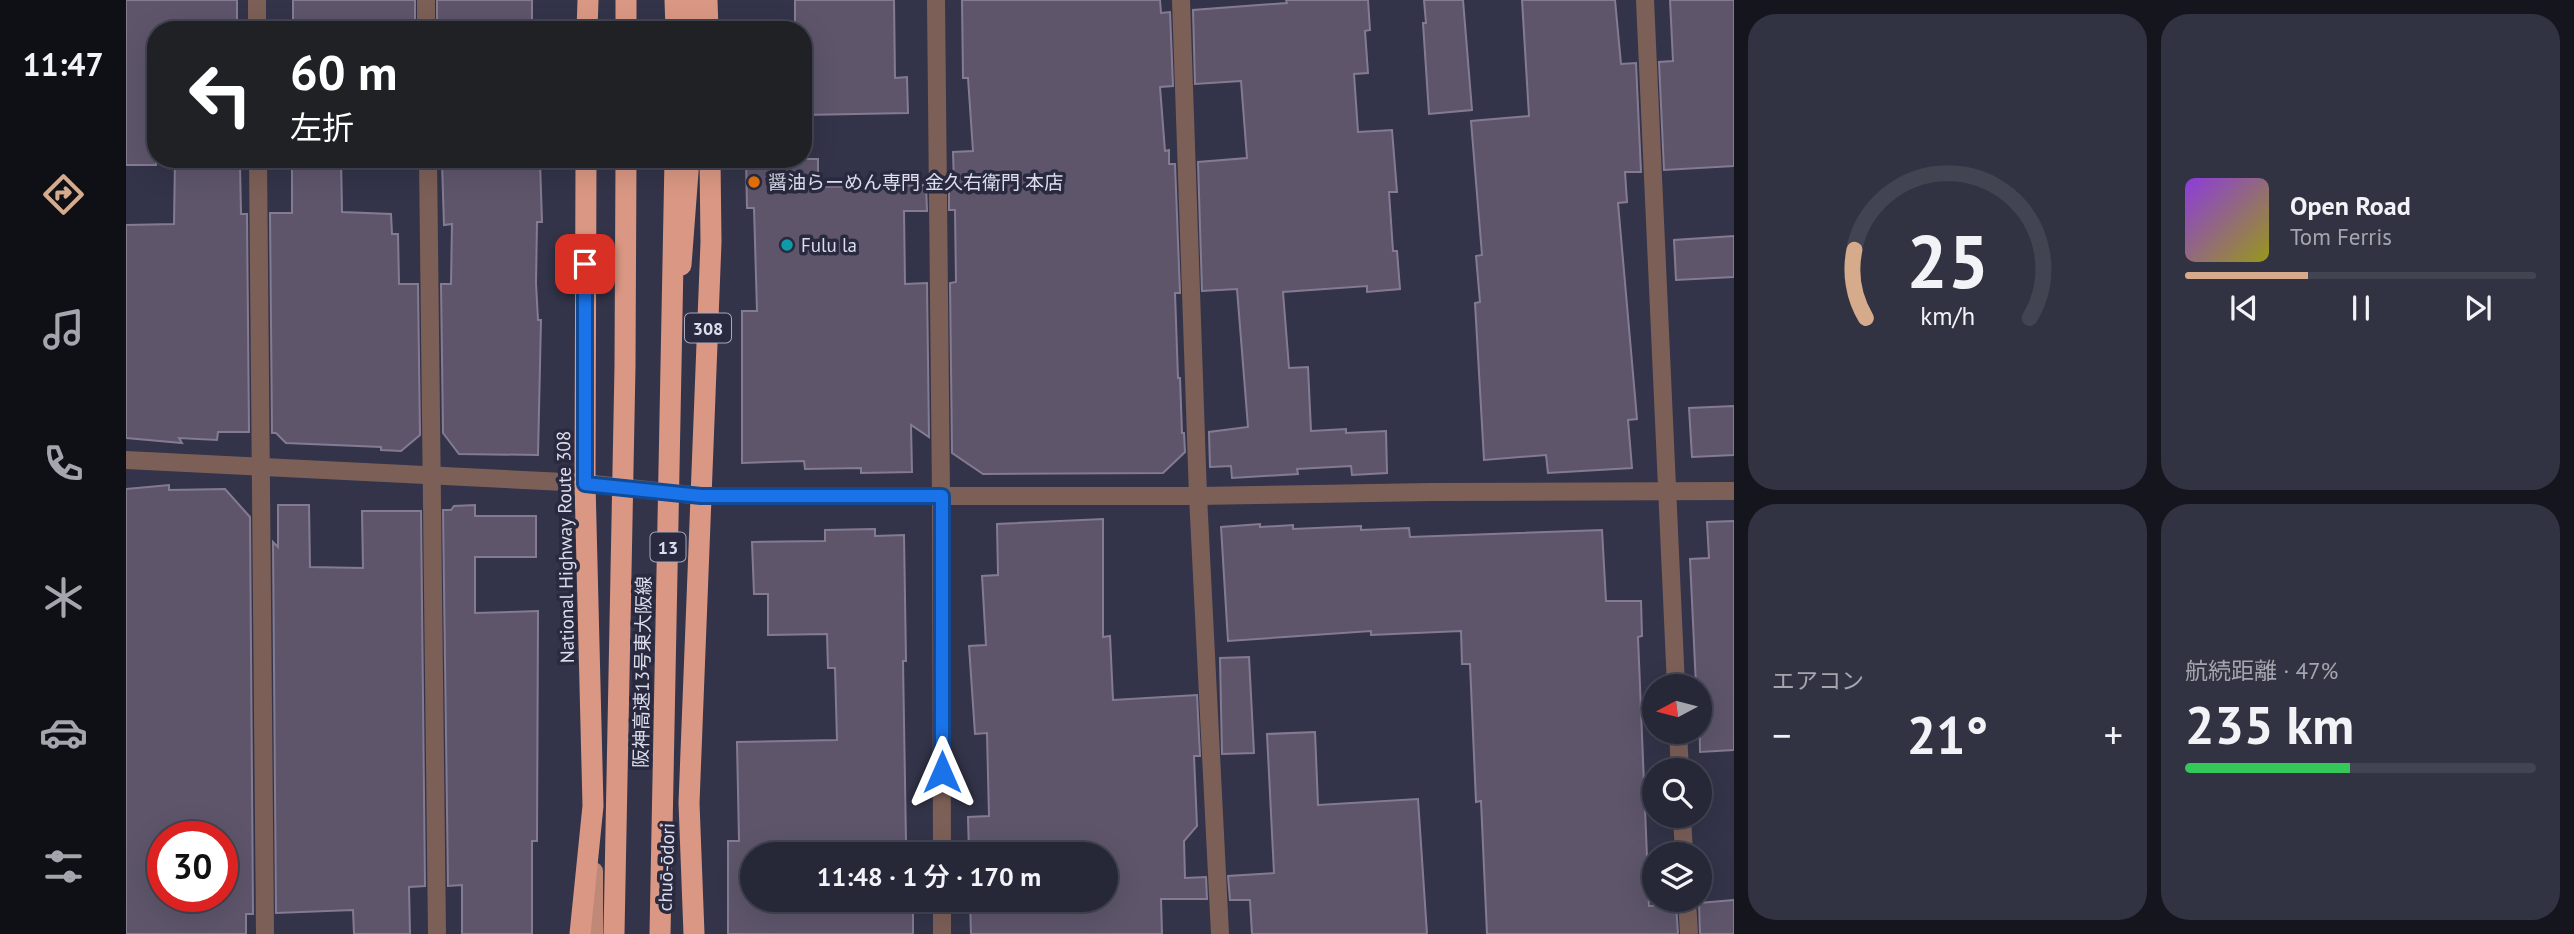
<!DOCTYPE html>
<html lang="ja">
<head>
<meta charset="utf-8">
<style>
  body { margin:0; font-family:"PT Sans","Noto Sans JP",sans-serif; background:#323342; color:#f1f3f6; height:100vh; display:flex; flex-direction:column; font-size:26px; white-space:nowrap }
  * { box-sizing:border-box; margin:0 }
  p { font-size:23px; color:#a4a5ad }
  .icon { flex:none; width:38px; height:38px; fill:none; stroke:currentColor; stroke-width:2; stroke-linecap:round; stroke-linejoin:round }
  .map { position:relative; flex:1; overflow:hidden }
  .panel { display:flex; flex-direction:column; gap:14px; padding:14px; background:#15151e; width:840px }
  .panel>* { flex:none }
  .hud { position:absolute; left:21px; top:21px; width:665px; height:147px; border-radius:28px; box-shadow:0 7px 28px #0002,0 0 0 2px #424452; background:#202124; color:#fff; overflow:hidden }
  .needle { width:46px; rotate:263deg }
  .tools { position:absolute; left:1516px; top:674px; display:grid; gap:14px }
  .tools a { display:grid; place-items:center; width:70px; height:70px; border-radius:50%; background:#262737; box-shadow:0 7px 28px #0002,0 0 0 2px #424452; font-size:35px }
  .speed { position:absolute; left:21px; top:821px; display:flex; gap:14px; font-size:35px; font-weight:700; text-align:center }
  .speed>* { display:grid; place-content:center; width:91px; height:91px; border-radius:50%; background:#262737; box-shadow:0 7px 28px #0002,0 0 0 2px #424452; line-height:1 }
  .speed .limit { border:10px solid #d22; background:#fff; color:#111 }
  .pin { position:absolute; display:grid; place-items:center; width:60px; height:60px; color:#fff; margin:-30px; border-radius:14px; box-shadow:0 4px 10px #0006 }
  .me { position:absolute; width:77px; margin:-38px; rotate:0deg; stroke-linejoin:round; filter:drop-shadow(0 0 5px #0008) }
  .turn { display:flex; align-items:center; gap:24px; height:147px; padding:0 28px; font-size:32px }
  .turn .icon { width:91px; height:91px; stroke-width:2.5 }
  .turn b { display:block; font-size:49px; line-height:60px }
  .big { font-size:52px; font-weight:600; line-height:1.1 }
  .panel .card { flex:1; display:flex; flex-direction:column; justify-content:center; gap:10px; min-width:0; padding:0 24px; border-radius:28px; background:#323342 }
  .panel .dial { align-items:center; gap:0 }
  .dial svg { height:182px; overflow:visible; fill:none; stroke:#424452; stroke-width:7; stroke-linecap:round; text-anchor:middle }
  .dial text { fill:#f1f3f6; stroke:none }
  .song { display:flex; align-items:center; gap:21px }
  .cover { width:84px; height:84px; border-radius:10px; background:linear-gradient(135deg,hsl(270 70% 55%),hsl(60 70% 35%)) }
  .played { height:7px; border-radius:4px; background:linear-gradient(90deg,#d6ab8b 35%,#424452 35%) }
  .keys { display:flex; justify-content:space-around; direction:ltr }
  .heat { display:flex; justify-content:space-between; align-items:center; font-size:38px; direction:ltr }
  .charge { height:10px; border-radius:5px; background:linear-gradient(90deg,#34c759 47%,#424452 0) }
  .panel .tiles { flex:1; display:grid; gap:14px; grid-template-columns:repeat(2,1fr) }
  .trip { position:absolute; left:614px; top:842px; width:378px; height:70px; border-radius:35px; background:#262737; box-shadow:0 7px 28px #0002,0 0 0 2px #424452; font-weight:600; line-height:70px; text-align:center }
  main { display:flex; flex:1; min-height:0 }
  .tabs { display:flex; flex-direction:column; width:126px; justify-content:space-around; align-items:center; background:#0f1016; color:#a4a5ad }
  .tabs .icon { width:49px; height:49px }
  .tabs .current { color:#d6ab8b }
  .tabs b { font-size:32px; color:#f1f3f6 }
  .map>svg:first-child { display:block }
  .building { fill:#5e556b; stroke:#847b93; stroke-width:2; fill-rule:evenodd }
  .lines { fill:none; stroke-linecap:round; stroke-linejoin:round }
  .minor { stroke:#7c6058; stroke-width:18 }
  .major { stroke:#c08877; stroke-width:18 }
  .highway { stroke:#da9884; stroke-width:21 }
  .highway-bridge { stroke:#da9884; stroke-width:21 }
  .route-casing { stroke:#114b97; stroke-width:18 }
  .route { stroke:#1a73e8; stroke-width:12 }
  .food-dot { fill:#e8710a; stroke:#292a3f; stroke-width:2.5 }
  .culture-dot { fill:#0f9aa8; stroke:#292a3f; stroke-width:2.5 }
  .labels { text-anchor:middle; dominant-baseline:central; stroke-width:7; stroke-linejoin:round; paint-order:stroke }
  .shield { fill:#292a3f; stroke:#a7a8b8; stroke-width:2 }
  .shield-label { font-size:18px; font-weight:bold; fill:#dddeec }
  .poi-label { font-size:19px; fill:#dddeec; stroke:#292a3f; text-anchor:start }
  .street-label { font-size:19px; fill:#dddeec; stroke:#292a3f }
</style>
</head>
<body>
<main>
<nav class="tabs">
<b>11:47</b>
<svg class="icon current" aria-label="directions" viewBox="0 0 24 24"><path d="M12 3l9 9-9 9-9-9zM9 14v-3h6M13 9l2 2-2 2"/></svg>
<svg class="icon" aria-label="music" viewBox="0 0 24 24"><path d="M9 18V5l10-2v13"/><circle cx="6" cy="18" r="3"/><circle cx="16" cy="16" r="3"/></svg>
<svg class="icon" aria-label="phone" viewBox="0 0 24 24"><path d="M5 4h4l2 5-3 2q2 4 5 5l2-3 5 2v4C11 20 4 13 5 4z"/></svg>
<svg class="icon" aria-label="climate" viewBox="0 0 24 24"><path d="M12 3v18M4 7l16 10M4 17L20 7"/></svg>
<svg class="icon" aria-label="car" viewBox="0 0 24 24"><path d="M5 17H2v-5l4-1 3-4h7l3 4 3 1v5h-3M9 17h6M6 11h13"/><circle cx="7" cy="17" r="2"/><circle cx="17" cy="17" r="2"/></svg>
<svg class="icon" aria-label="filters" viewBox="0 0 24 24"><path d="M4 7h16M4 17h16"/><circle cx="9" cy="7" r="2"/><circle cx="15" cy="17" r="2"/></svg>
</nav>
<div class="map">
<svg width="1608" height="934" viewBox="0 0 1608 934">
  <rect width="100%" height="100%" fill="#333449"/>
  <g class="building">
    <polygon points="0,0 111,0 111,30 30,30 30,165 0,165"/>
    <rect x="167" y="0" width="122" height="30"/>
    <rect x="311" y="0" width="95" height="30"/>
    <polygon points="669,0 768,0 769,78 781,77 782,113 677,115 677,30 669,30"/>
    <polygon points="836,0 1034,0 1035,13 1044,12 1047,86 1034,87 1039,151 1043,150 1043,164 1049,164 1054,293 1049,293 1052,378 1054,378 1056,433 1058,433 1059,452 1037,473 857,474 826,453 824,283 830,282 829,210 823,210 823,184 828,184 827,152 847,151 842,78 837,78"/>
    <polygon points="1160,0 1242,0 1244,30 1239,31 1242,73 1228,74 1232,132 1266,130 1271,192 1263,192 1267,251 1271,251 1274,289 1241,292 1241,286 1157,292 1163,368 1182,367 1185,431 1220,429 1220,433 1260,431 1261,473 1226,475 1225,466 1171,469 1172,474 1106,478 1105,466 1084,467 1083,432 1122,427 1111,289 1076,291 1072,162 1121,158 1115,81 1069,84 1067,10 1161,3"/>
    <polygon points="1298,0 1337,0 1346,110 1303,114 1297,23 1300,23"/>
    <polygon points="1396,0 1489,0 1495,64 1510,63 1515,172 1499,172 1501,202 1492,203 1511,419 1502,420 1506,468 1422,473 1420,455 1358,460 1349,303 1354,302 1350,256 1356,255 1345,121 1403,116"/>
    <polygon points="1544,0 1608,0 1608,166 1538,170 1533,62 1547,61"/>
    <polygon points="49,159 113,159 114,165 115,214 121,214 123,432 92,432 91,440 53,438 56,443 0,438 0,225 48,224"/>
    <polygon points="166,159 215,159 216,212 265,214 266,234 272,234 273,284 292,284 294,435 275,451 255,450 255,447 160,443 150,433 146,433 144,213 166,213"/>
    <polygon points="620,159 692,159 692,187 800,185 801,211 778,211 779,284 801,283 803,437 785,425 786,472 735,473 735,468 679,469 678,461 616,463 616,311 631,311 628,208 621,208"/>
    <polygon points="414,162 416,222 411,222 410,283 412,320 415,320 412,455 333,454 317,433 315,284 325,284 326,224 318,225 316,163"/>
    <polygon points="1608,236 1608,277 1550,280 1548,240"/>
    <polygon points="1608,406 1608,455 1566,457 1563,408"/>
    <path d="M 43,485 L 43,490 L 99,489 L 124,517 L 127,914 L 120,914 L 120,934 L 0,934 L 0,489 ZM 37,836 L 96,836 L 96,896 L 37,896 Z"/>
    <polygon points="152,505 183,505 184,567 237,568 236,511 295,511 299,886 283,887 284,934 228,934 227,910 150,913 147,542 152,547"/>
    <polygon points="349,505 349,516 410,516 410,557 349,557 349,613 412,611 411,841 406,841 406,934 336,934 336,885 322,886 317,510 325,510 328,506"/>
    <polygon points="977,519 977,637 984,636 987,700 1071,695 1074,756 1068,756 1071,826 1058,841 1059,878 1080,877 1081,899 1035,899 1036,934 845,934 844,900 980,900 980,854 843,854 842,817 863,816 861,733 849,734 843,646 860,645 856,576 872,575 871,524"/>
    <polygon points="1608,521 1608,750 1574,752 1573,686 1570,686 1564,559 1583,558 1581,522"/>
    <polygon points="1134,524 1134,527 1167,525 1167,529 1235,526 1235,530 1283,528 1284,537 1476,530 1480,601 1515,601 1516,636 1512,637 1523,906 1550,904 1552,934 1361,934 1355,801 1350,802 1344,664 1336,664 1335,631 1245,635 1245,631 1102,641 1095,527"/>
    <polygon points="749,529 749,536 778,535 780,661 777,661 780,842 787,842 787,854 626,854 626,900 787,900 787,934 602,934 602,841 613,841 611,742 711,740 709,668 702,668 701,634 642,635 642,594 628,594 626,542 699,541 699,530"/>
    <polygon points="1123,657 1128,753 1096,754 1094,658"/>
    <polygon points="1189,732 1192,805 1292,799 1301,934 1126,934 1124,900 1104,900 1102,876 1148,873 1141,734"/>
    <polygon points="1608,900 1608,934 1574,934 1573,903"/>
  </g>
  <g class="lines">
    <g class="minor">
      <polyline points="131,0 131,30"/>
      <polyline points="300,0 300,30"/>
      <polyline points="810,0 815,496 816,854"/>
      <polyline points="1055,0 1072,496 1094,934"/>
      <polyline points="1519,0 1550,686"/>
      <polyline points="132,159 139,934"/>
      <polyline points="302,159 311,934"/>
      <polyline points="0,460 459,483 575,496 1072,496 1305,492 1608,491"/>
      <polyline points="1552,732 1554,770"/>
      <polyline points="1556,816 1558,854"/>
      <polyline points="816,900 816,934"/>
      <polyline points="1561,900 1563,934"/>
    </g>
    <polyline class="major" points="468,934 468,871"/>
    <g class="highway">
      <polyline points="500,0 500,30"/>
      <polyline points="549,0 550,30"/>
      <polyline points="581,0 582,30"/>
      <polyline points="461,30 462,0"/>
      <polyline points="566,30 566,0"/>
      <polyline points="555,265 563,159"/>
      <polyline points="454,934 467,806 459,483 460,159"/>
      <polyline points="568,934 563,803 585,242 584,159"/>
    </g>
    <g class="highway-bridge">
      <polyline points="488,934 499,366 500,159"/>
      <polyline points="534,934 549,159"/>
    </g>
  </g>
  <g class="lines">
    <g class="route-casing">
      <polyline id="route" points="459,264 459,484 575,496 816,496 816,772"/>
    </g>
    <use href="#route" class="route"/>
  </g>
  <circle class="food-dot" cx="628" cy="182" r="7"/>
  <circle class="culture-dot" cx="661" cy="245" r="7"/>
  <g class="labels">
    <g class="shield">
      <rect x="559" y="313.5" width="46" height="29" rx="5"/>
      <rect x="524.5" y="532.5" width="35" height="29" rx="5"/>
    </g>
    <g class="shield-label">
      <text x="582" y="328">308</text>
      <text x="542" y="547">13</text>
    </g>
    <g class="poi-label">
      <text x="642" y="182">醤油らーめん専門 金久右衛門 本店</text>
      <text x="675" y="245">Fulu la</text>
    </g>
    <g class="street-label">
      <text transform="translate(439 547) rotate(-91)">National Highway Route 308</text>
      <text transform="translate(516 672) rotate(-89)">阪神高速13号東大阪線</text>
      <text transform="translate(540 867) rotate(-88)">chuō-ōdori</text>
    </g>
  </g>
</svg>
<div class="tools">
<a><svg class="needle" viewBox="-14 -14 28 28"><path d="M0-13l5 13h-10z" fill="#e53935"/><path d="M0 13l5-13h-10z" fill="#a4a5ad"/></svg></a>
<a><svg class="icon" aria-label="search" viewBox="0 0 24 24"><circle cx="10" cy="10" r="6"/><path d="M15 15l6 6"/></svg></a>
<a><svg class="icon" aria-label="layers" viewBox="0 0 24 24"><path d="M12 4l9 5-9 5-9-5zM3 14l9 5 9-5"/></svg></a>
</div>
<div class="speed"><div class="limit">30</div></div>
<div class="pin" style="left:459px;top:264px;background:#d93025"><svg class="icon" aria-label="arrive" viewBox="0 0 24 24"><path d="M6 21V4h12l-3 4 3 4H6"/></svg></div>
<svg class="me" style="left:816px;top:772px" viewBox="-20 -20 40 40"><path d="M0-17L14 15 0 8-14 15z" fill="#1a73e8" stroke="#fff" stroke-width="4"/></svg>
<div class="trip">11:48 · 1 分 · 170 m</div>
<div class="hud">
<div class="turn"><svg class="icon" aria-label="left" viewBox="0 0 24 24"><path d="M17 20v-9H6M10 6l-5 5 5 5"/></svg><div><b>60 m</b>左折</div></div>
</div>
</div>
<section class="panel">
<div class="tiles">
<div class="card dial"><svg viewBox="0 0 100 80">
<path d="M14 69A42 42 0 1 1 86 69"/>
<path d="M14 69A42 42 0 0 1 9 39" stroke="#d6ab8b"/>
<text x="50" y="56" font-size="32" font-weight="700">25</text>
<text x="50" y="72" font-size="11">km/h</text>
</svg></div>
<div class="card">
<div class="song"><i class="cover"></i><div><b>Open Road</b><p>Tom Ferris</p></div></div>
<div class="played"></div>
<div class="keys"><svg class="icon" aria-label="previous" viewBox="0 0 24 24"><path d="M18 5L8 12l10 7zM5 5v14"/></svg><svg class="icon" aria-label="pause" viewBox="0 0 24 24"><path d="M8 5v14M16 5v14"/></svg><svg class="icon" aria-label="next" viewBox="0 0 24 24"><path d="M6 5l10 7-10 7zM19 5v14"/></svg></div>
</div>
<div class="card"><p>エアコン</p>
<div class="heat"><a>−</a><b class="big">21°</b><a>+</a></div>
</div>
<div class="card"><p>航続距離 · 47%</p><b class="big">235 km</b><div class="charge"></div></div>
</div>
</section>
</main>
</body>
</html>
